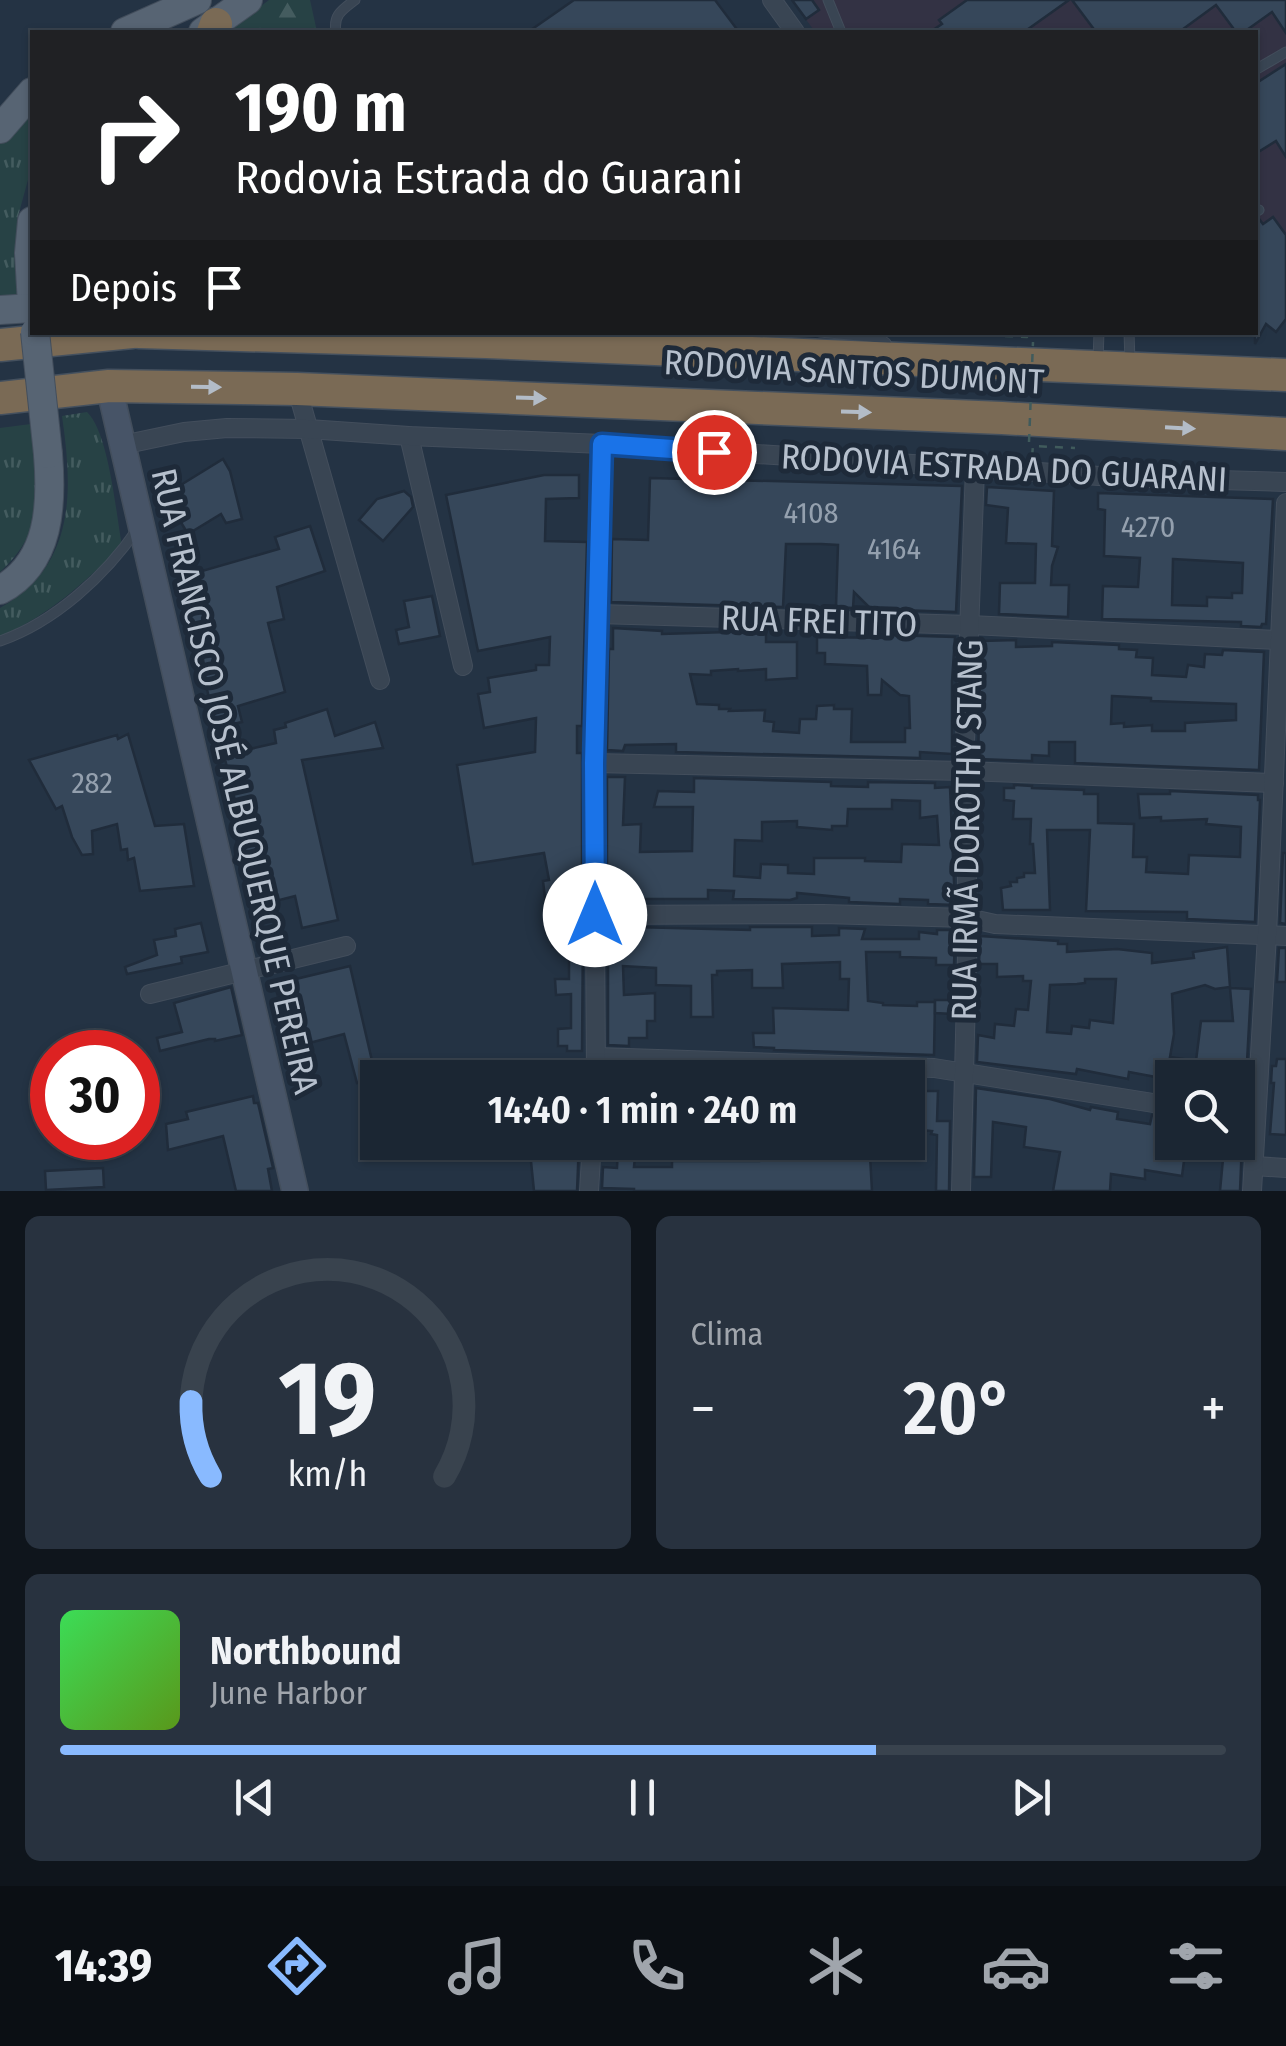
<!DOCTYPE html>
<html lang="pt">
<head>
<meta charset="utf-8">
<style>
  body { margin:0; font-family:"Fira Sans Condensed",sans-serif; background:#28323f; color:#f1f3f6; height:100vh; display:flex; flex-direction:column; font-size:38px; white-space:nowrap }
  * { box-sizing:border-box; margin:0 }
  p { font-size:32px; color:#a0a5ac }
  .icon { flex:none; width:55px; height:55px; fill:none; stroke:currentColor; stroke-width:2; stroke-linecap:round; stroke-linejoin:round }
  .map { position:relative; height:1191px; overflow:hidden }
  .panel { display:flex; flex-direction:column; gap:25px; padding:25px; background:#0f151c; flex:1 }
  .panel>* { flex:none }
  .banner { position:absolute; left:30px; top:30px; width:1228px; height:305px; border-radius:0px; box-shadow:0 2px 8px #0004,0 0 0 2px #39434e; background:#202124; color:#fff; overflow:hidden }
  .controls { position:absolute; left:1155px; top:1060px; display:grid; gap:20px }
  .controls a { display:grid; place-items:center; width:100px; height:100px; border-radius:0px; background:#1b2633; box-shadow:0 2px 8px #0004,0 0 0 2px #39434e; font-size:50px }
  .speed { position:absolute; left:30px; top:1030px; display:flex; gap:20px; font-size:50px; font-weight:700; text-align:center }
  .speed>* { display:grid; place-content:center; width:130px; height:130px; border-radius:50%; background:#1b2633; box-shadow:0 2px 8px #0004,0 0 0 2px #39434e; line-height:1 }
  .speed .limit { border:15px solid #d22; background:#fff; color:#111 }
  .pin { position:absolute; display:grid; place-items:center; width:85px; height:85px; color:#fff; margin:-42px; border:5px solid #fff; border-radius:50%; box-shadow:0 2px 10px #0007 }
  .me { position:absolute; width:110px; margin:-55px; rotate:0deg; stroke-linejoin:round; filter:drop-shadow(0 0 8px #0008) }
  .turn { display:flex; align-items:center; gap:35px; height:210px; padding:0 40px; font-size:45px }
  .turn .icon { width:130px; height:130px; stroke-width:2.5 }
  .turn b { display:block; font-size:70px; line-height:85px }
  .then { display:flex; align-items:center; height:95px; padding:0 40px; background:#0003; gap:20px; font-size:38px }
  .big { font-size:75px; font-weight:600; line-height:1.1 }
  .panel .card { flex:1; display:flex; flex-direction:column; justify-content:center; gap:15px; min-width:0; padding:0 35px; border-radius:15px; background:#28323f }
  .panel .dial { align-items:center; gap:0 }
  .dial svg { height:260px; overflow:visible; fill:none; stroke:#39434e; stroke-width:7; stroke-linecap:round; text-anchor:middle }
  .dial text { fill:#f1f3f6; stroke:none }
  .song { display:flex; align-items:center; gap:30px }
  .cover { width:120px; height:120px; border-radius:15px; background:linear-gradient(135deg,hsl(130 70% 55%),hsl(90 70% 35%)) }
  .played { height:10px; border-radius:5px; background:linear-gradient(90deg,#89baff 70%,#39434e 70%) }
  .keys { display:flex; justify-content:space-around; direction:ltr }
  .heat { display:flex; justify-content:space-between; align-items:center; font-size:55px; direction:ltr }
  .panel .tiles { flex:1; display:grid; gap:25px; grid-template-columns:1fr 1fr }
  .card:last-child { grid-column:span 2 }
  .trip { position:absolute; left:360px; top:1060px; width:565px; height:100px; border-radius:0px; background:#1b2633; box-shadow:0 2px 8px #0004,0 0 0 2px #39434e; font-weight:600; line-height:100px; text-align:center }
  .tab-bar { display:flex; height:160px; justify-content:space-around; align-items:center; background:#0b0f14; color:#a0a5ac }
  .tab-bar .icon { width:70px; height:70px }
  .tab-bar .selected { color:#89baff }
  .tab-bar b { font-size:45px; color:#f1f3f6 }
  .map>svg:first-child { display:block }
  .medical { fill:#333244 }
  .grass { fill:url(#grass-tufts) }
  .forest { fill:url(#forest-firs) }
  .building { fill:#36475a; stroke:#202c3b; stroke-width:2.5; fill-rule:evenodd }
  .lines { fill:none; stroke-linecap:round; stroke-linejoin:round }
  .lane-casing { stroke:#434e5c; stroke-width:11 }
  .street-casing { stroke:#434e5c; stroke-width:20 }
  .secondary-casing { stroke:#434e5c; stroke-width:28 }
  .primary-casing { stroke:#434e5c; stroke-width:30 }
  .highway-casing { stroke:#44505e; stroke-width:35 }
  .path { stroke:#405b5c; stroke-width:2.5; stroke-dasharray:8 8; stroke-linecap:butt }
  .lane { stroke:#394553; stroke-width:9 }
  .street { stroke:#394553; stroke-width:18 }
  .secondary { stroke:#475467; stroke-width:25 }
  .primary { stroke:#576473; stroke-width:28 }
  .highway { stroke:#7a6a55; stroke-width:32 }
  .primary-bridge-casing { stroke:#434e5c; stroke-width:30; stroke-linecap:butt }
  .path-bridge { stroke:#405b5c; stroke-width:2.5; stroke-dasharray:8 8; stroke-linecap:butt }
  .primary-bridge { stroke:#576473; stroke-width:28 }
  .oneway { fill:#b3bcc7 }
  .route-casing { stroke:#114b97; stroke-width:25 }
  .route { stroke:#1a73e8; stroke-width:18 }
  .labels { text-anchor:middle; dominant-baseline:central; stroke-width:10; stroke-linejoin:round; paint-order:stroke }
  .number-label { font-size:30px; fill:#94a0ae }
  .street-label { font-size:35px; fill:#b6c0cd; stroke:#1e2a39 }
</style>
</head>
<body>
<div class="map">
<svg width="1286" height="1191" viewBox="0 0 1286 1191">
  <defs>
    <pattern id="grass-tufts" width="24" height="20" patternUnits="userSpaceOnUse" patternTransform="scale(2.5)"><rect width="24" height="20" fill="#274245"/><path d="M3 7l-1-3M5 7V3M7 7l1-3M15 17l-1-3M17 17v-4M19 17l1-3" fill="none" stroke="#445c5f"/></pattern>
    <pattern id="forest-firs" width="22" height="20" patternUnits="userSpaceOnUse" patternTransform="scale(2.5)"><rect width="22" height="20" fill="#274245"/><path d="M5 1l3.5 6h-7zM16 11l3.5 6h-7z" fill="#445c5f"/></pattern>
  </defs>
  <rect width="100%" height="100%" fill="#243344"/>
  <polygon class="medical" points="792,0 1286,0 1286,266 1255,290 1255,32 815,32"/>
  <g class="grass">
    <polygon points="32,103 32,165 17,220 16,271 20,303 0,305 0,138"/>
    <path d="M 87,412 C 109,433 116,514 122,546 C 81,585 52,613 0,637 L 0,608 C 76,566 73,491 62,416 Z"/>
    <path d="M 31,424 C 38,485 50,526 0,572 L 0,428 Z"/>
  </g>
  <polygon class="forest" points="269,0 310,0 317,32 227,32"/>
  <g class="building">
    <polygon points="574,0 715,0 739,32 528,32"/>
    <polygon points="792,0 812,0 819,10 806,19"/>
    <polygon points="967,0 1069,0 1024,32 930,32 942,24 939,20"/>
    <polygon points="1072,0 1286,0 1286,33 1272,12 1244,32 1236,32 1216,5 1179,32 1096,32"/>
    <polygon points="1286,64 1286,157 1276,141 1255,154 1255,84"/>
    <polygon points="1273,217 1286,235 1286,319 1276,332 1266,324 1255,344 1255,220 1259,219 1263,224"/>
    <polygon points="223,459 230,471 242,519 226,523 221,514 188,534 168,501 171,491"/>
    <polygon points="544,475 579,475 579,498 546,499 545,541 587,542 582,726 577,726 577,753 582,753 582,893 575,894 578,932 583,932 582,1051 567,1051 567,1046 558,1046 558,1029 571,1028 571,994 556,995 555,979 569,979 569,947 552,947 552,934 546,934 545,915 547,915 543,881 549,880 544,853 473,864 457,765 535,752 536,718 484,728 478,694 490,692 488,678 536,670 536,665 549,665 550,637 478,651 446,495"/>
    <polygon points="650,478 962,486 956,612 871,609 854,592 853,608 836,607 838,545 821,544 786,544 783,607 611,602 612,539 648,540"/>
    <polygon points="987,487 1054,491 1052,546 1058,547 1052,566 1051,585 1069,585 1068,617 999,614 1000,583 1035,583 1036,544 1006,543 1008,508 986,505"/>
    <polygon points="404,491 411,497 413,507 383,541 359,520 377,499"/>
    <path d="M 1098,493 L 1273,499 L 1266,624 L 1262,624 L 1261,627 L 1241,626 L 1241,622 L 1102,619 L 1103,586 L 1138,587 L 1140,558 L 1104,556 L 1105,510 L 1098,509 ZM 1173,559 L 1243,563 L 1242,593 L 1232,593 L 1232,598 L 1207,597 L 1207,606 L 1172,605 Z"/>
    <polygon points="310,526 325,571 277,587 284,619 268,623 285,692 238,706 242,722 216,728 206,685 202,650 199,651 181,577 279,549 275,537"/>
    <polygon points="432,596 440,636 399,644 396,630 409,627 404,601"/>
    <polygon points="613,628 662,631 662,634 766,631 766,642 797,642 797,678 766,680 766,669 738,671 738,669 711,671 711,675 690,674 697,704 719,705 719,709 730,709 729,711 765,710 764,721 774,722 773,731 799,733 800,719 816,719 817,706 834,705 834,709 852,709 851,742 905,742 905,728 910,728 909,696 900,695 882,680 881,695 868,695 867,666 825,664 825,653 817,653 817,637 887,638 887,635 955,637 952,681 952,754 920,752 920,758 676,752 676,744 625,745 623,751 607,750 609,649 613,649"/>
    <path d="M 1016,640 L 1016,647 L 1052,646 L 1052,642 L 1119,645 L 1119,649 L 1137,650 L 1136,657 L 1153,658 L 1152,675 L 1186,677 L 1188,665 L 1204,667 L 1205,654 L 1222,655 L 1223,650 L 1264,652 L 1259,770 L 1075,763 L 1075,742 L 1049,742 L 1049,756 L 1032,755 L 1032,761 L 978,759 L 981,641 ZM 1112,696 L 1151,698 L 1151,701 L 1236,704 L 1236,720 L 1185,723 L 1185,731 L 1152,731 L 1152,725 L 1124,727 L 1124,723 L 1111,724 Z"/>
    <polygon points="327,709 335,736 375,722 383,748 302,760 338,920 302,928 295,896 260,905 248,858 246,859 243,846 238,847 233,827 235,827 231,815 238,813 224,755 276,743 274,730 286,727 285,723"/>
    <polygon points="128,734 155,826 184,824 194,886 140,891 134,858 128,860 127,849 121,850 117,824 92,831 93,854 82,855 72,837 62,806 56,809 29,760 117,735 118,739"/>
    <path d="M 607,777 L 625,777 L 623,825 L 641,824 L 640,852 L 692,851 L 693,807 L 654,807 L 658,791 L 694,792 L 694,778 L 831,782 L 831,786 L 868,787 L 868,782 L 935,783 L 935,788 L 950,787 L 955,905 L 928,904 L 928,900 L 900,899 L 900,904 L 849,902 L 849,898 L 797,893 L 797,898 L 790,900 L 733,899 L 734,891 L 708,890 L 708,899 L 607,899 ZM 892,800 L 920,801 L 920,818 L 937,816 L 939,845 L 902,844 L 901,862 L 865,861 L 865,858 L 814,858 L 814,874 L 788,873 L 788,865 L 761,864 L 760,878 L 734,876 L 735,840 L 762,841 L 762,822 L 797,821 L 797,827 L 832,830 L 832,826 L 847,826 L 848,809 L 892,809 Z"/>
    <polygon points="1014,785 1032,786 1032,788 1084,790 1084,794 1098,794 1098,823 1134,824 1133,857 1147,857 1146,872 1188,874 1189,855 1240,857 1241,827 1206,824 1207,819 1161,821 1161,817 1140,818 1138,794 1170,794 1170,791 1258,795 1258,800 1260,800 1255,922 1187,919 1187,912 1086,911 1090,830 1047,830 1050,910 1003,910 1001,888 1011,886 1010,882 1017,882 1017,878 1024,877 1024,873 1035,873 1033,844 1030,844 1031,819 1013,819 1014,801 1004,800 1004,788 1014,788"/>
    <polygon points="1283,853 1286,853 1286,924 1280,923"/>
    <polygon points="201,923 208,952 181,957 182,963 127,974 125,967 157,955 154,940 176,936 175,929"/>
    <polygon points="633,927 750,930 750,927 812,927 812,936 839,935 839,928 865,929 862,939 919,939 919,932 937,934 937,930 950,930 950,935 955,935 954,965 936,965 936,958 900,957 900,952 866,952 868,1001 883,1003 883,1005 917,1006 917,1002 935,1002 934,1055 774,1050 774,1048 754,1047 753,1033 774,1033 773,1008 848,1010 849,979 840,979 840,962 782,964 783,988 752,988 752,970 717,971 717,975 712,975 713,1017 691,1017 691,986 656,985 656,968 623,966 624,995 655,993 655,1021 647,1021 647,1038 629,1038 629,1046 608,1045 608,928"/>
    <path d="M 980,936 L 1058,941 L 1058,944 L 1067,944 L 1067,952 L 1117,949 L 1152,953 L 1152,963 L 1194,958 L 1193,952 L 1227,947 L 1230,987 L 1215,989 L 1205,985 L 1172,994 L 1174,1034 L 1170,1057 L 1196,1061 L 1201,1021 L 1233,1021 L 1230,988 L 1251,989 L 1246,1080 L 1238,1078 L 1172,1078 L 1172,1092 L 1155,1088 L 1156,1077 L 1129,1072 L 1128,1079 L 1077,1069 L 1076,1074 L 977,1062 L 978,1035 L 994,1038 L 995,1024 L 1014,1026 L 1016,1009 L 1028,1010 L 1031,981 L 1023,981 L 1023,976 L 997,977 L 997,964 L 979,964 ZM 1085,979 L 1116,979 L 1113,1023 L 1090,1020 L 1089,1028 L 1072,1026 L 1071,1034 L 1047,1032 L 1050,985 L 1077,984 L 1085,983 Z"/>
    <polygon points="1279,948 1286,948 1286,982 1277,982"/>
    <polygon points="350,966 376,1078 357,1083 344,1034 286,1049 280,1025 284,1024 275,984"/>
    <polygon points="231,987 242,1035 215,1041 215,1039 209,1039 160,1051 157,1038 182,1032 174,1003"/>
    <polygon points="935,1000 953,1000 953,1014 935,1013"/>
    <polygon points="1277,1059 1286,1059 1286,1135 1270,1134 1274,1083 1271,1083 1272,1066 1276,1066"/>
    <polygon points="908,1080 920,1080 920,1091 938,1091 937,1121 950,1121 949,1191 936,1191 937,1135 931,1134 932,1131 921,1130 920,1113 913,1113 913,1103 908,1103"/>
    <polygon points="976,1088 1050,1099 1090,1110 1091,1107 1118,1112 1117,1119 1150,1124 1152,1115 1172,1118 1172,1142 1242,1142 1240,1191 1220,1191 1223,1159 1185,1153 1182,1176 1145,1170 1145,1179 1111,1174 1110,1191 1053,1191 1060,1152 1024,1147 1026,1127 993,1122 991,1177 974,1177"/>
    <polygon points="253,1096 254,1103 258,1103 273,1168 268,1169 272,1191 236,1191 223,1136 168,1150 166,1124 188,1119 186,1112"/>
    <polygon points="529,1142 579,1143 577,1191 534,1191"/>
    <polygon points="794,1142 872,1142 873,1155 870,1155 872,1191 634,1191 634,1189 602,1188 603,1167 617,1168 618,1146 636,1146 634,1167 672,1167 672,1161 759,1161 760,1149 787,1150 787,1148 790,1148 790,1145 794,1145"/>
    <polygon points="103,1168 104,1187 46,1190 45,1171"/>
  </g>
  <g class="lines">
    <g class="lane-casing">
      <g id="lane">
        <polyline points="828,0 841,32"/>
        <path d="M 336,32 C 333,15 342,10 355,0"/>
        <polyline points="1255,70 1286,52"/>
        <polyline points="1255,212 1259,210"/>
        <polyline points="820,332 879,338 886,343 890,351"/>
        <polyline points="1129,332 1130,362"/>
        <polyline points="1098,361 1099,332"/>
        <path d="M 0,641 C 55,622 106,575 138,528"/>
      </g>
    </g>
    <g class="street-casing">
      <g id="street">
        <polyline points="772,0 795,32"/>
        <polyline points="297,389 380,680"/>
        <polyline points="409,436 463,666"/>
        <polyline points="122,445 184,432 227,428 308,429 409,436 602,444 1115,477 1286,482"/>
        <polyline points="598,614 970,625 1279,640"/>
        <polyline points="594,763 964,771 1274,783"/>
        <polyline points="595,915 823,914 968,918 995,924 1286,936"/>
        <polyline points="150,994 346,946"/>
        <polyline points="597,1057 934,1068 1172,1106"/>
        <polyline points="596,1078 594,763 602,444"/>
        <polyline points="1254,1166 1286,1168"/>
        <polyline points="589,1191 592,1142"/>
        <polyline points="961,1191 968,918 964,771 975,468"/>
        <polyline points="1252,1191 1267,935 1286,503"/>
      </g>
    </g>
    <g class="secondary-casing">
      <polyline id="secondary" points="109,386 295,1191"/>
    </g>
    <g class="primary-casing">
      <g id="primary">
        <polyline points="125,32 197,0"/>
        <polyline points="203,32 248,0"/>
        <polyline points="0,129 32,92"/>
        <polyline points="32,221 29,253 32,304"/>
        <polyline points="0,310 32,308"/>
        <path d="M 0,590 C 51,563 52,503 48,454"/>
      </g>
    </g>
    <g class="highway-casing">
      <g id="highway">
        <polyline points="213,32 216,24"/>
        <polyline points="139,332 486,342 1286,375"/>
        <polyline points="0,345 132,332"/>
        <polyline points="0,398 109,386 297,389 1002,418 1286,434"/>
      </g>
    </g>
    <g class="path">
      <polyline points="960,337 960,334 1027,337 1027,332"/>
      <polyline points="1032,456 1033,446 1075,448"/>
    </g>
    <use href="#lane" class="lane"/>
    <use href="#street" class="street"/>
    <use href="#secondary" class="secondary"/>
    <use href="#primary" class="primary"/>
    <use href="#highway" class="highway"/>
    <g class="primary-bridge-casing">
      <polyline id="primary-bridge" points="35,332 48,454"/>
    </g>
    <polyline class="path-bridge" points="1029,442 1033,342"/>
    <use href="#primary-bridge" class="primary-bridge"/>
  </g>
  <defs><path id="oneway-solid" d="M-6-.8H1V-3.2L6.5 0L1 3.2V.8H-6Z" transform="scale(2.5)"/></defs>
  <g class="oneway">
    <use href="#oneway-solid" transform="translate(206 387) rotate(1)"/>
    <use href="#oneway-solid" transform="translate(531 398) rotate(2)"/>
    <use href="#oneway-solid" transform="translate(856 412) rotate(2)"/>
    <use href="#oneway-solid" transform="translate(1180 428) rotate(3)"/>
  </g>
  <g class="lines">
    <g class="route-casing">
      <polyline id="route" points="595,915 594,763 602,444 714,452"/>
    </g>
    <use href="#route" class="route"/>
  </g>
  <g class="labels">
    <g class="number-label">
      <text x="811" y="513">4108</text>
      <text x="1148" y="527">4270</text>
      <text x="894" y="549">4164</text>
      <text x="92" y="783">282</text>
    </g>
    <g class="street-label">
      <text transform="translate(854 372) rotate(3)">RODOVIA SANTOS DUMONT</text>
      <text transform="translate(1004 468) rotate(3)">RODOVIA ESTRADA DO GUARANI</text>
      <text transform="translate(819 621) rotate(2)">RUA FREI TITO</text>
      <text transform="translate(235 781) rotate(77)">RUA FRANCISCO JOSÉ ALBUQUERQUE PEREIRA</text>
      <text transform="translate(967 830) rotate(-89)">RUA IRMÃ DOROTHY STANG</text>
    </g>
  </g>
</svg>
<div class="controls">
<a><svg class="icon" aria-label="search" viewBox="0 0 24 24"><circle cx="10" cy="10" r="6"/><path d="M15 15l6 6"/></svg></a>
</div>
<div class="speed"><div class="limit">30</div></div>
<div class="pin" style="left:714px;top:452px;background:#d93025"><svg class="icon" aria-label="arrive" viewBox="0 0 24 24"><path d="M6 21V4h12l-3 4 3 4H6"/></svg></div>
<svg class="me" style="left:595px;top:915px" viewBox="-20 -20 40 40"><circle r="19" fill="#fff"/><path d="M0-13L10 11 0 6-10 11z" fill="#1a73e8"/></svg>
<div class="trip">14:40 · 1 min · 240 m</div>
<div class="banner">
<div class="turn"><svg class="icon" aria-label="right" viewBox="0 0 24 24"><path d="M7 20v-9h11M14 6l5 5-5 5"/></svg><div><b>190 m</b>Rodovia Estrada do Guarani</div></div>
<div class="then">Depois<svg class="icon" aria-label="arrive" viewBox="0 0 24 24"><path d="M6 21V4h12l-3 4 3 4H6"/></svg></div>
</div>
</div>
<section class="panel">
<div class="tiles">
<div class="card dial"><svg viewBox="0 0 100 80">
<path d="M14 69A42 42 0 1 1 86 69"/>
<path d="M14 69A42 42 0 0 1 8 46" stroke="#89baff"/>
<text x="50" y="56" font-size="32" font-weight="700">19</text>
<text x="50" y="72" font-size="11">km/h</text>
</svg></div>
<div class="card"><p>Clima</p>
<div class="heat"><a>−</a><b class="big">20°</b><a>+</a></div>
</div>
<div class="card">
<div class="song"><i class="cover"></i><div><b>Northbound</b><p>June Harbor</p></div></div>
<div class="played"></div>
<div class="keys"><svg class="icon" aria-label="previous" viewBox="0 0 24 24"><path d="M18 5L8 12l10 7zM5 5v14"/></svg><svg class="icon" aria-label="pause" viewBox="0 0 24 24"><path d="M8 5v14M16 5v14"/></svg><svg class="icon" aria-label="next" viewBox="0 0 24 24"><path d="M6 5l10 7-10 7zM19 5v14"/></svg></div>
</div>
</div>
</section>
<nav class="tab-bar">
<b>14:39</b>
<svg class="icon selected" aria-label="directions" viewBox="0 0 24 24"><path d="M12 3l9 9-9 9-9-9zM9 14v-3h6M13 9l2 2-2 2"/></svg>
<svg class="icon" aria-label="music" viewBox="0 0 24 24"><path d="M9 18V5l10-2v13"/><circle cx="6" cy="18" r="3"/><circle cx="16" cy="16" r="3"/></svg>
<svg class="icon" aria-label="phone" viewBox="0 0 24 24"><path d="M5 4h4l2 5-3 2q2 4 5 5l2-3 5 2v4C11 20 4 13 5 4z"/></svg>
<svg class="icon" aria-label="climate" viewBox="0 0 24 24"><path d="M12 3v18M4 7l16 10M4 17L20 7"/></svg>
<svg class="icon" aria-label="car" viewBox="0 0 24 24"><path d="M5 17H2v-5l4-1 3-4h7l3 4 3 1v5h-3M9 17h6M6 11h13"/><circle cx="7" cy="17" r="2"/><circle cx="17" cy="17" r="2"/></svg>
<svg class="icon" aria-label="filters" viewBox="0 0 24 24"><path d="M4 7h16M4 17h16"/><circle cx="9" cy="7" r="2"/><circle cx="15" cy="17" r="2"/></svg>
</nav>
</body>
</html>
